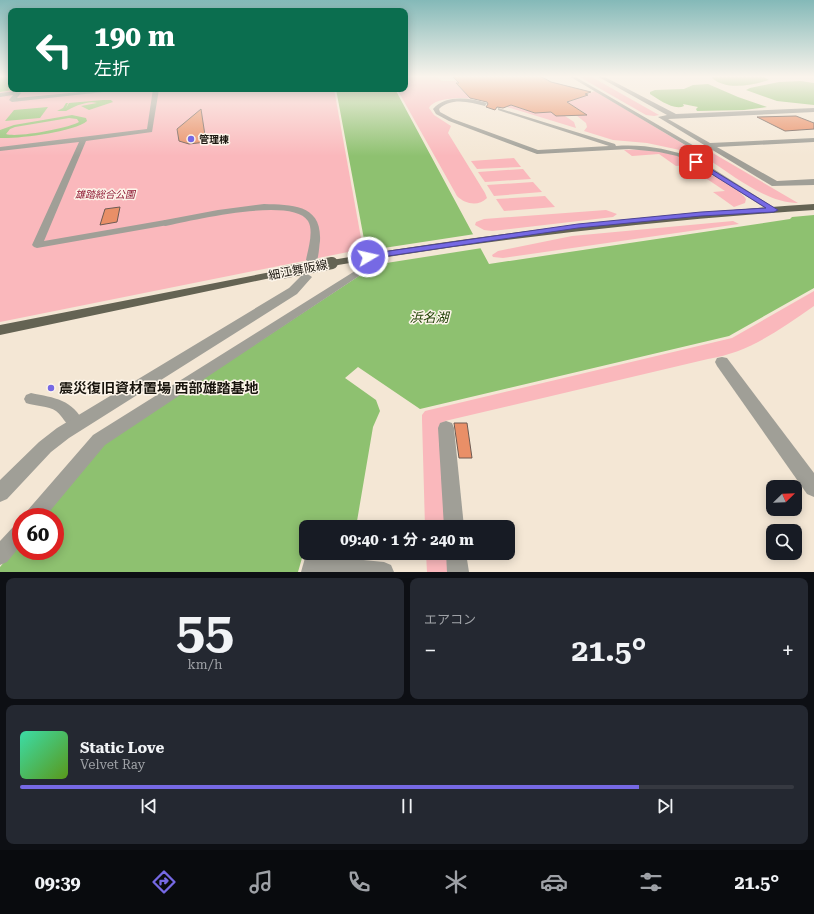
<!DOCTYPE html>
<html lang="ja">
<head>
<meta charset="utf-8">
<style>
  body { margin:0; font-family:"Roboto Serif","Noto Sans JP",serif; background:#242831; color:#f1f3f6; height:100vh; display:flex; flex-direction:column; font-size:15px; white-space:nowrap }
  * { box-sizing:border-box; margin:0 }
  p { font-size:13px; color:#9ea1a6 }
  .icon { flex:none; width:22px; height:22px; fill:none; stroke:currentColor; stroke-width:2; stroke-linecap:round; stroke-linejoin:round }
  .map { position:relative; height:572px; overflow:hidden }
  .panel { display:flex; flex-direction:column; gap:6px; padding:6px; background:#0d0f14; flex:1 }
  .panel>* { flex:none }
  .top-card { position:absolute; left:8px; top:8px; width:400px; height:84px; border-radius:8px; box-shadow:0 2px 10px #0003; background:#0b6e4f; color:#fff; overflow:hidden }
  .needle { width:26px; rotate:67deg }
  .buttons { position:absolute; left:766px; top:480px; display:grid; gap:8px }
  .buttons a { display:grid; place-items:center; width:36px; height:36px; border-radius:8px; background:#171b24; box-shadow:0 2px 10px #0003; font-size:20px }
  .speed { position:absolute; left:12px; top:508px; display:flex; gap:8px; font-size:20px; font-weight:700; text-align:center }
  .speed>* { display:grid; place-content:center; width:52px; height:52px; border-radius:50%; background:#171b24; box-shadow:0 2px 10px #0003; line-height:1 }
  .speed .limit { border:6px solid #d22; background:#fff; color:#111 }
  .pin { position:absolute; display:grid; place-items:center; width:34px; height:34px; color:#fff; margin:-17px; border-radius:8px; box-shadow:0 2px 6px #0006 }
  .me { position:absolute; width:44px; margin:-22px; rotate:81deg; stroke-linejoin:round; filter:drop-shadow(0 0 3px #0008) }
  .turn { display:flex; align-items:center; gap:14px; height:84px; padding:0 20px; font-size:18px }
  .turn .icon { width:52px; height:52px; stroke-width:2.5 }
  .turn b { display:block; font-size:28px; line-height:34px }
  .big { font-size:30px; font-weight:700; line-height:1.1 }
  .panel .widget { flex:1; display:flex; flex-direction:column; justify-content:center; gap:6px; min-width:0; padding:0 14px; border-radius:8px; background:#242831 }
  .panel .dial { align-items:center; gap:0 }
  .dial b { font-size:52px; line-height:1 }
  .song { display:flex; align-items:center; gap:12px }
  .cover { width:48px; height:48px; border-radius:6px; background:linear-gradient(135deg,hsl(160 70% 55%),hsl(90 70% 35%)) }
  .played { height:4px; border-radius:2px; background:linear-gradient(90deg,#7669e4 80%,#363941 80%) }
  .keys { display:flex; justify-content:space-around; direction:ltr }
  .heat { display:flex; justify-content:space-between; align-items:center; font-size:22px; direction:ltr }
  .panel .tiles { flex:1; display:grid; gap:6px; grid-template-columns:1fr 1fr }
  .widget:last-child { grid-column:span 2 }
  .trip { position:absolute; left:299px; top:520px; width:216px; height:40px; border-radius:8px; background:#171b24; box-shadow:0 2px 10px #0003; font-weight:700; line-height:40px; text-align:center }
  .tab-bar { display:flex; height:64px; justify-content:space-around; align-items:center; background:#090b0e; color:#9ea1a6 }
  .tab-bar .icon { width:28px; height:28px }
  .tab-bar .selected { color:#7669e4 }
  .tab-bar b { font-size:18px; color:#f1f3f6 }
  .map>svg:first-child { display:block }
  .green { fill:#fab8bc }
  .water { fill:#8ec170; fill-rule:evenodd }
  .pier { fill:#f4e7d5 }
  .building { fill:#e98f67; stroke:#6e5b53 }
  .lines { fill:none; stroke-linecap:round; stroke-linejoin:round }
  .lane { fill:#a09f97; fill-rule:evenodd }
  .street { fill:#a09f97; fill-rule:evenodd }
  .primary { fill:#646353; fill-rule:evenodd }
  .primary-bridge { stroke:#646353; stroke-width:12 }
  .route { fill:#7669e4; stroke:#4d4494 }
  .poi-dot { fill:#7669e4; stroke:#fdf5ea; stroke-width:1.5 }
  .labels { text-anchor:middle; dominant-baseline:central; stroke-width:3; stroke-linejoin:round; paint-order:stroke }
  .far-poi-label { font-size:10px; font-weight:bold; fill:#19150e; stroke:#fdf5ea; text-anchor:start }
  .far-park-label { font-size:10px; font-style:italic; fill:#8f1934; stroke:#fdf5ea }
  .street-label { font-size:12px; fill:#19150e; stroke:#fdf5ea }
  .water-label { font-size:13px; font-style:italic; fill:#224208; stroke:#fdf5ea }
  .near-poi-label { font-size:14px; font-weight:bold; fill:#19150e; stroke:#fdf5ea; text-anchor:start }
</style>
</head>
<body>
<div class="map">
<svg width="814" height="572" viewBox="0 0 814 572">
  <rect width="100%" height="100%" fill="#f4e7d5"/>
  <g class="green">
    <path d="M 405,76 L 437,76 L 442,81 L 456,81 L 458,83 L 456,84 L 464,92 L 477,99 C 465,98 435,96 429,108 L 434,115 L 451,126 L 448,133 L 485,193 L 487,198 C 478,207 465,204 457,196 L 397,89 L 405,89 Z"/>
    <polygon points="578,76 590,76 659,115 654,116 646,115"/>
    <polygon points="20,89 334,89 363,249 0,322 0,92"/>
    <polygon points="595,91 690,148 694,153 647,143 613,140 584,131 587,127 586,123 576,115 585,113 562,99 572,101"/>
    <polygon points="507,104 535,113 551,112 556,116 565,116 574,122 576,128 507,107 509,106"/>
    <path d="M 624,150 C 648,149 683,152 702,169 L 696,170 L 686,165 L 676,166 L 659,154 L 632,156 Z"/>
    <path d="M 711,152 L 798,203 C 767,203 734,176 709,160 Z"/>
    <polygon points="514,158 521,167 477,169 471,161"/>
    <polygon points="523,169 531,179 485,182 478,172"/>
    <path d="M 704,175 C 716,173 739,189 746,199 L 745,203 L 734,207 L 713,192 L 725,191 L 704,177 Z"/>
    <polygon points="533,182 542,192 494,196 487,185"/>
    <polygon points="545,196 555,207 504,211 496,199"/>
    <polygon points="606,210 617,214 613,217 492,231 484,230 475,225 476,222 484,219"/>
    <polygon points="733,221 739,224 503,258 493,257 492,255 498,251 572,236"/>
    <path d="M 814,291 L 814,306 C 779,330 750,352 708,359 L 445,421 L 440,427 L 445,527 L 425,527 L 422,419 L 422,415 L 425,411 L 732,338 Z"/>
    <polygon points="426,553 447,553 448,572 427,572"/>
  </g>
  <g class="water">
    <polygon points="0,76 11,76 11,89 20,89 0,92"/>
    <path d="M 713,76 L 762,76 L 769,80 C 752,85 727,91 712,78 Z"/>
    <polygon points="801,81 814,83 814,105 777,101 746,90 750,88 779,82"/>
    <path d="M 708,84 L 738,97 L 767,107 L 744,110 L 697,111 L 696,109 L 698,107 L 683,104 L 684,106 C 674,111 658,99 650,94 L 650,92 L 655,90 L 684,89 L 693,85 Z"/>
    <polygon points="336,89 395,89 489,264 790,219 792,217 814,215 814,288 729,336 420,409 358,367 345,378 376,400 380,411 373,427 356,527 306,527 306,551 304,551 298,572 0,572 0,567 21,542 21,551 55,551 55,517 42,517 105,443 362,274 366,250"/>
    <path d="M 103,100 L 111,100 L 113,102 L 89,110 L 81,106 L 97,103 C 88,100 73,107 66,111 L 57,111 L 63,108 L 66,103 L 68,103 L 66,108 L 69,103 Z"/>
    <polygon points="48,107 40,118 5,121 14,110"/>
    <path d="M 72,115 L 86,118 L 87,121 C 74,132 17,139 0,138 L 0,130 L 14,125 ZM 69,118 L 77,119 L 79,122 C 69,128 17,138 6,134 L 10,129 L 15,127 Z"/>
  </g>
  <polygon class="pier" points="475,234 482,248 361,267 364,251"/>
  <g class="building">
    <polygon points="452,76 540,76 551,82 591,92 585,94 588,95 567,102 587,115 556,116 551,112 535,113 511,105 503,108 497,107 495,110 486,107 488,104 487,102 470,98 456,83 459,83"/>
    <polygon points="201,109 206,142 189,144 179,141 177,129"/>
    <polygon points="796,116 814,123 814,129 785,131 757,117"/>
    <polygon points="120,207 117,222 100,225 105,209"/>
    <polygon points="454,423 467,423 472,458 459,458"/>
  </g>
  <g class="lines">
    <g class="lane">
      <path d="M 569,76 L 574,76 L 696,147 L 702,152 L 701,161 L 778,210 L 777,212 L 771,212 L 701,167 L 677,156 L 659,152 L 629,149 L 537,154 L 449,121 L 436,114 L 433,109 C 446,94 470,98 487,103 L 485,106 C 470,102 451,97 439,109 L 440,112 L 453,119 L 538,150 L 609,146 L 498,110 L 498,108 L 615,144 L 616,146 C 643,144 669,149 694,158 L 695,153 L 692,149 Z"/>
      <polygon points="112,89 131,89 12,102 9,100 13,95 0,97 0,93 18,91 21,93 17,98"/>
      <polygon points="153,89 159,89 152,132 86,141 44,241 165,220 168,221 168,225 37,248 34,247 32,245 79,142 0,151 0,147 147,129"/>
      <polygon points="355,271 359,272 360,274 359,276 105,445 45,517 24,517 27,511 93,435"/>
      <path d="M 31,393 C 55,398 72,399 85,424 L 82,429 C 69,433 65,418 56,411 C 49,406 34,406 26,403 L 24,399 L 26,395 Z"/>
      <polygon points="21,522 21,545 7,562 0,565 0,541 15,525"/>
      <polygon points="312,555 384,562 391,565 394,572 301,572 305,558"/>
    </g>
    <g class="street">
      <polygon points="597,76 603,76 676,114 814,108 814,112 668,119 710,143 814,138 814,142 717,147 777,181 814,179 814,185 772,186 658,117 667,115"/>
      <path d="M 264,204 C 292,205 322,204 320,241 C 319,247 319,257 316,262 L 312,263 L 306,260 C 308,249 314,231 308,221 C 292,196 190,221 165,226 L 160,223 L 165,220 L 218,210 Z"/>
      <polygon points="306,273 312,277 297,294 69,438 51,452 7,499 0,502 0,480 39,442 57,428 289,288 302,275"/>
      <polygon points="722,357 727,358 814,473 814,497 807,494 717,366 715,362 717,358"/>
      <polygon points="446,421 452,423 454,428 464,527 444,527 438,428 440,423"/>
      <polygon points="446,553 466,553 469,572 447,572"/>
    </g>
    <g class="primary">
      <path d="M 814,204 L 814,210 C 652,221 492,239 332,266 L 326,263 L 332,260 C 492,232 652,215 814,204 Z"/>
      <polygon points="281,270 285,271 287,273 285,275 0,335 0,325"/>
    </g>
    <polyline class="primary-bridge" points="281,273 332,263"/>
  </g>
  <linearGradient id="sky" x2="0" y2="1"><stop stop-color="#84b9b8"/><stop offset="0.49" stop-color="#faf4ec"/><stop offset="1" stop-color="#faf4ec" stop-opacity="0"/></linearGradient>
  <rect width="814" height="156" fill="url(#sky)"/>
  <polygon class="route" points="696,160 778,210 774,212 701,216 578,228 368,259 364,257 368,254 578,224 701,212 766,208 694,163 693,162"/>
  <g class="poi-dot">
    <circle cx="191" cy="139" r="4"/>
    <circle cx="51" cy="388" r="4"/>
  </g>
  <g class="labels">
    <g class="far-poi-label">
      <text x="199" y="139">管理棟</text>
    </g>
    <g class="far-park-label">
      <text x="105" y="194">雄踏総合公園</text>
    </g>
    <g class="street-label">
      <text transform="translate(298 270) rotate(-11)">細江舞阪線</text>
    </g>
    <g class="water-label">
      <text x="429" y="317">浜名湖</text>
    </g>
    <g class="near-poi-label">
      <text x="59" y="388">震災復旧資材置場 西部雄踏基地</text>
    </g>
  </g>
</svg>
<div class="buttons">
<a><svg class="needle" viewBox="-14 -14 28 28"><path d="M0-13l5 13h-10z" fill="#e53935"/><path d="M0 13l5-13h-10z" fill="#9ea1a6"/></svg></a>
<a><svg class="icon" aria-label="search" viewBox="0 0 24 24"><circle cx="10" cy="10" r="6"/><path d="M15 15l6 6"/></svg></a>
</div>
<div class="speed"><div class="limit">60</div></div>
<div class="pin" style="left:696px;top:162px;background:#d93025"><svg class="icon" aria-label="arrive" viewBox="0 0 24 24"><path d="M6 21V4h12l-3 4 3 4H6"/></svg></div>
<svg class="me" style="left:368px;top:257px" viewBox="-20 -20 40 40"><circle r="17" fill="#7669e4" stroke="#fff" stroke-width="3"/><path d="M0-11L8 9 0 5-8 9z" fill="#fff"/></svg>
<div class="trip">09:40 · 1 分 · 240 m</div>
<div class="top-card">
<div class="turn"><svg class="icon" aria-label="left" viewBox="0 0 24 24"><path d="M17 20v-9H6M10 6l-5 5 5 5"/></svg><div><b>190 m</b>左折</div></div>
</div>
</div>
<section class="panel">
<div class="tiles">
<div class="widget dial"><b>55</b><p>km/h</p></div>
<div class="widget"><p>エアコン</p>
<div class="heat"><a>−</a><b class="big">21.5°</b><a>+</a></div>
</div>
<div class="widget">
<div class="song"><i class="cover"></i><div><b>Static Love</b><p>Velvet Ray</p></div></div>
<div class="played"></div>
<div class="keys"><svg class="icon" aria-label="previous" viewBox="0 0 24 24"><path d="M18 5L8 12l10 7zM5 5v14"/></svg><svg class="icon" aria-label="pause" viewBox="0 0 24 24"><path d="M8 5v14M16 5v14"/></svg><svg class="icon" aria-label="next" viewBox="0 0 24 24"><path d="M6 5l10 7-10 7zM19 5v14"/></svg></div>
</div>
</div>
</section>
<nav class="tab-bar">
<b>09:39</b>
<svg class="icon selected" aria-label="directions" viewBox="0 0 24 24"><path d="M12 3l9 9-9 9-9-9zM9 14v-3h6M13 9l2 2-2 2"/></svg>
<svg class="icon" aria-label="music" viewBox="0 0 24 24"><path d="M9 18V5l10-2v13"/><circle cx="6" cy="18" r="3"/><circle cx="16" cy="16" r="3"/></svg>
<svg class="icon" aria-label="phone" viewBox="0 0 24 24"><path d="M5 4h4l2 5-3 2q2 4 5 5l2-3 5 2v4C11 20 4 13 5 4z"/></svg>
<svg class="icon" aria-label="climate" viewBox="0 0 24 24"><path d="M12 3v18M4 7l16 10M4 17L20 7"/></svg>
<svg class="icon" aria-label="car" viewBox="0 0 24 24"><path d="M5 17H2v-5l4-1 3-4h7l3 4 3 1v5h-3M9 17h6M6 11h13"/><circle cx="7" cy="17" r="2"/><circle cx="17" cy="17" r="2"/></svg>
<svg class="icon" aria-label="filters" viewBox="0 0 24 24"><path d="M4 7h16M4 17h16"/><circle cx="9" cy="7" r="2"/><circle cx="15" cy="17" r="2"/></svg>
<b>21.5°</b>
</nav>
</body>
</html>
